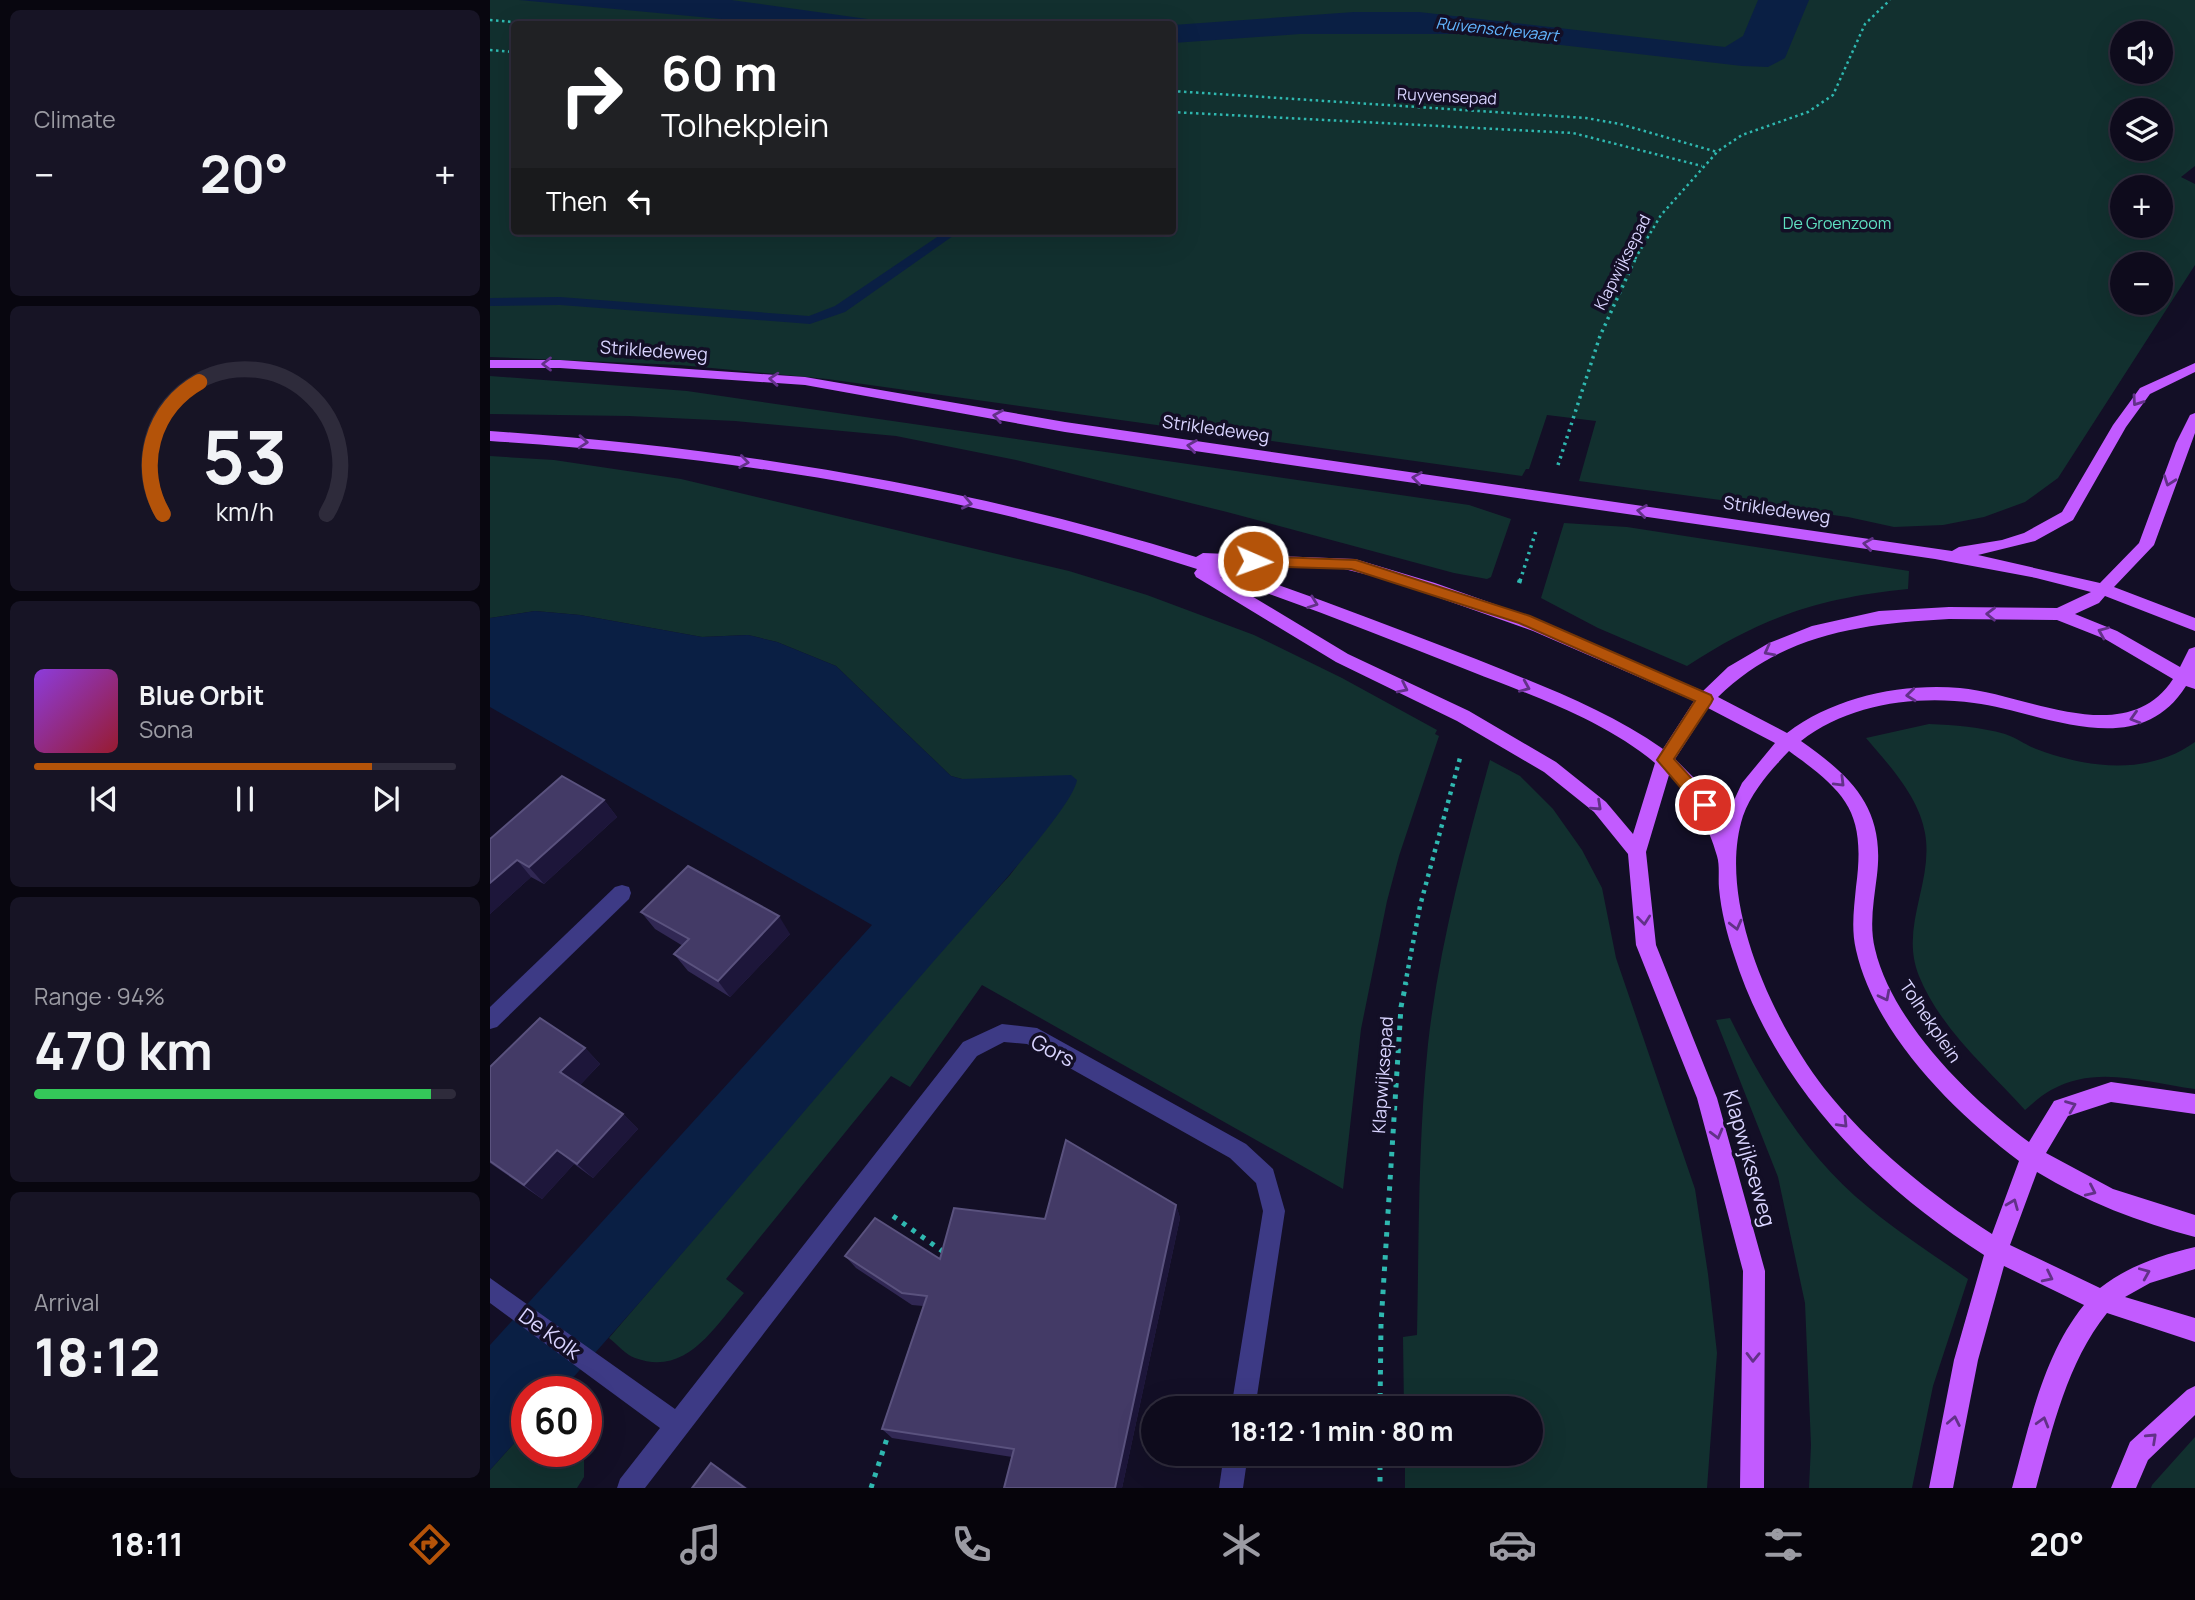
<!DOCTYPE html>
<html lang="en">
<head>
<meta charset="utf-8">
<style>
  body { margin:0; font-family:Manrope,sans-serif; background:#171425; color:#f1f3f6; height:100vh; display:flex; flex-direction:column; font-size:26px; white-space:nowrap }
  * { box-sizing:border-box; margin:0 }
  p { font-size:23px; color:#9b9ba3 }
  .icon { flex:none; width:38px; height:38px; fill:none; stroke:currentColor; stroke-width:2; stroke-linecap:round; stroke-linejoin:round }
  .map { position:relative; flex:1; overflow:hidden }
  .details { display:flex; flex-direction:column; gap:10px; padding:10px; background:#08060f; width:490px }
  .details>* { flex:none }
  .guide { position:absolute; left:21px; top:21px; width:665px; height:214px; border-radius:7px; box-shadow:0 7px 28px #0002,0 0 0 2px #2e2b3b; background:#202124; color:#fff; overflow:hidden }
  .tools { position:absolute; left:1620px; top:21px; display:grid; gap:14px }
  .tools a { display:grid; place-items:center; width:63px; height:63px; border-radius:50%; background:#0e0b1c; box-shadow:0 7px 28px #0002,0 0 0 2px #2e2b3b; font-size:35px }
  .speed { position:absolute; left:21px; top:1376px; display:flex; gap:14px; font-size:35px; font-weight:700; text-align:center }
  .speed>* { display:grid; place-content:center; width:91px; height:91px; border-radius:50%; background:#0e0b1c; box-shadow:0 7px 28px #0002,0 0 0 2px #2e2b3b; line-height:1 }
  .speed .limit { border:10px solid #d22; background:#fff; color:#111 }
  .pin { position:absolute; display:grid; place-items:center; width:60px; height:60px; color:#fff; margin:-30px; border:4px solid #fff; border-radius:50%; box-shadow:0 2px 7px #0007 }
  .me { position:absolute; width:77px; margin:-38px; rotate:92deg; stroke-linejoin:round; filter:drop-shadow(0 0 5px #0008) }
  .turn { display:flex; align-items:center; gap:24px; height:147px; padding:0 35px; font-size:32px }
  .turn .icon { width:91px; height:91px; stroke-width:2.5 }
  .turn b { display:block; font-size:49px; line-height:60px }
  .then { display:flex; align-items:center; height:66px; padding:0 35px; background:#0003; gap:14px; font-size:26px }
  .big { font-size:52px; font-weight:700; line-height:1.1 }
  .details .card { flex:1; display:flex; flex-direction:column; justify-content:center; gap:10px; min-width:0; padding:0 24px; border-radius:10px; background:#171425 }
  .details .dial { align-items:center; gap:0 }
  .dial svg { height:182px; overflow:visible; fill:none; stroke:#2e2b3b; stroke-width:7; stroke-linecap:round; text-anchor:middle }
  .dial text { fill:#f1f3f6; stroke:none }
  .song { display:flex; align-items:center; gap:21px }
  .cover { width:84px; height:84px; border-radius:10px; background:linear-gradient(135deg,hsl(270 70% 55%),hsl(350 70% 35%)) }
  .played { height:7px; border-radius:4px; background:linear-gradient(90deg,#b45309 80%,#2e2b3b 80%) }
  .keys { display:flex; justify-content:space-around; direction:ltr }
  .heat { display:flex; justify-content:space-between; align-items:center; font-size:38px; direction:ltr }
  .charge { height:10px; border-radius:5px; background:linear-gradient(90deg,#34c759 94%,#2e2b3b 0) }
  .trip { position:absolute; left:651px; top:1396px; width:402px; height:70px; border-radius:35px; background:#0e0b1c; box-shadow:0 7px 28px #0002,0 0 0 2px #2e2b3b; font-weight:700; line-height:70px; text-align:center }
  .dock { display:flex; height:112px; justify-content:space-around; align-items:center; background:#06040b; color:#9b9ba3 }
  .dock .icon { width:49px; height:49px }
  .dock .on { color:#b45309 }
  .dock b { font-size:32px; color:#f1f3f6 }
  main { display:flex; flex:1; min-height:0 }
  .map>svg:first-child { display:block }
  .green { fill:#12302f; fill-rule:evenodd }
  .water { fill:#0a1f44 }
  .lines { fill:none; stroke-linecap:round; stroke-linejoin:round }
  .stream { fill:#0a1f44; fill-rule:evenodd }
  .path-far3 { stroke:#2fb8b0; stroke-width:2.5; stroke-dasharray:2.5 3.5; stroke-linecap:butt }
  .path-far2 { stroke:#2fb8b0; stroke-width:3.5; stroke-dasharray:2.5 4.5; stroke-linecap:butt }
  .path-far1 { stroke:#2fb8b0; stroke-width:4.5; stroke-dasharray:3.5 5; stroke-linecap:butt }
  .path { stroke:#2fb8b0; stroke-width:5; stroke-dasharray:4.5 7; stroke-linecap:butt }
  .minor { fill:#3d3a85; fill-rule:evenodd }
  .major { fill:#c25bff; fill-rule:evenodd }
  .wall { fill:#312854 }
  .shaded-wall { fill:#1d163a }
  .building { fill:#433a66; stroke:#5a527e; stroke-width:2 }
  .oneway { stroke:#623188 }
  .route { fill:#b45309; stroke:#753606; stroke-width:2 }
  .labels { text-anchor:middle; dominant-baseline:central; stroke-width:7; stroke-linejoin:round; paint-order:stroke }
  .far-water-label { font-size:16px; font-style:italic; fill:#62b6ff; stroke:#130f26 }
  .far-street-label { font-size:16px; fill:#d9d4ff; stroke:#130f26 }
  .far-park-label { font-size:16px; fill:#5fe0c0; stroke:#130f26 }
  .street-label { font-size:18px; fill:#d9d4ff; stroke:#130f26 }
  .near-street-label { font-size:21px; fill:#d9d4ff; stroke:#130f26 }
</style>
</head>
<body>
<main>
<section class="details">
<div class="card"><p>Climate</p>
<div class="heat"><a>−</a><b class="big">20°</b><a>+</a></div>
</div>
<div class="card dial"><svg viewBox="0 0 100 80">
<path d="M14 69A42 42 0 1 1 86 69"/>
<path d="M14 69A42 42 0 0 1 30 11" stroke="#b45309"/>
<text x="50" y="56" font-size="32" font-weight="700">53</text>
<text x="50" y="72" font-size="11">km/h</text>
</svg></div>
<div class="card">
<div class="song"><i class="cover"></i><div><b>Blue Orbit</b><p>Sona</p></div></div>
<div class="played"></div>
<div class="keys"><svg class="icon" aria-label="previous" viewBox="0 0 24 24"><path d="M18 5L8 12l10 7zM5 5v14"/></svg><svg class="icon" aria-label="pause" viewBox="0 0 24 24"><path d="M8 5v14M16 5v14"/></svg><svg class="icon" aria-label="next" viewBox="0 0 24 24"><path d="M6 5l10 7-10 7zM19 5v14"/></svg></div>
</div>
<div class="card"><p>Range · 94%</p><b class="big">470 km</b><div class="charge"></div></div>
<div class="card"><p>Arrival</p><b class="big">18:12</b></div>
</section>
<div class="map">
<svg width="1705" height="1488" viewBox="0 0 1705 1488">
  <rect width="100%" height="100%" fill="#130f26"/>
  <g class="green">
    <path d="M 0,0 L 1705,0 L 1705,166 L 1691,177 L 1705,184 L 1705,265 L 1568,478 L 1535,502 L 1494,517 L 1453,525 L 1404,527 L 1358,517 L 1089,481 L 1106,421 L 1057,415 L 1039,469 L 1036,469 L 1032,476 L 337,379 L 190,365 L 0,357 ZM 24,24 L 682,24 L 682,231 L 24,231 ZM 1633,33 L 1671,33 L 1671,72 L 1633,72 ZM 1633,110 L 1671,110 L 1671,149 L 1633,149 ZM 1633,187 L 1671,187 L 1671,226 L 1633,226 ZM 1633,264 L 1671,264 L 1671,303 L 1633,303 Z"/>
    <polygon points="0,376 197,391 979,505 1021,519 1001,577 997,579 964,573 737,512 526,460 406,436 245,421 139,416 0,414"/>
    <path d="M 0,456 L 64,460 L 191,479 L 579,571 L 657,595 L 764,635 L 852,678 L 947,730 L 945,734 L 949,736 L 909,856 L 897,901 L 871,1029 L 853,1189 L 492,985 L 420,1087 L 401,1076 L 236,1279 L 254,1293 C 224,1327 197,1377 145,1358 C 136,1355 127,1344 119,1338 L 439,964 L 520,875 L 542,846 L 472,779 L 461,776 L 346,666 L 287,642 L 258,635 L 212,637 L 90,615 L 45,611 L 0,618 Z"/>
    <path d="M 1074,523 L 1137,527 L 1419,571 L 1418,589 C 1329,598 1272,617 1197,666 L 1108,628 L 1051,598 Z"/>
    <path d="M 1439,724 C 1465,725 1490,727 1515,734 C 1527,738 1537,746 1549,750 C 1601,769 1659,775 1705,742 L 1705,1089 C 1658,1083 1607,1064 1561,1090 C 1552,1095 1543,1103 1535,1110 C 1498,1069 1450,1028 1429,976 C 1409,927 1444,882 1435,833 C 1429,797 1399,765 1376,738 Z"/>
    <path d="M 1000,760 L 1030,776 L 1063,809 L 1092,850 L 1112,888 L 1126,958 L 1205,1189 L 1218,1274 L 1227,1353 L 1217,1488 L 915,1488 L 915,1454 L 1041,1454 L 1041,1409 L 914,1409 L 913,1337 L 927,1335 C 929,1238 928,1141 938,1044 C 949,947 974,854 1000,760 Z"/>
    <path d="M 1240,1018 C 1274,1087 1317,1158 1378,1207 C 1409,1233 1444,1255 1478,1279 L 1443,1386 L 1422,1488 L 1319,1488 L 1321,1445 L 1315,1303 L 1288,1177 L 1226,1020 Z"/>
    <polygon points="37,1429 37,1451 94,1451 94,1477 87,1488 0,1488 0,1470"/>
    <polygon points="1705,1437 1705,1488 1661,1488 1662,1485"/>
  </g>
  <g class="water">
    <polygon points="29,0 241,0 413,24 284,24"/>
    <polygon points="1268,0 1319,0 1295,58 1278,67 1252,66 976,34 810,34 683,43 683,25 864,12 929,12 1235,47 1253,36"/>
    <path d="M 45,611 L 90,615 L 212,637 L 258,635 L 287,642 L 346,666 L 461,776 L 472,779 L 581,775 L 587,780 C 584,803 513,882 495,903 C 352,1064 215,1231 71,1391 L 37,1391 L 37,1429 L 0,1470 L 0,1345 L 382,925 L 0,707 L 0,618 Z"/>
  </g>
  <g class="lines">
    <polygon class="stream" points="456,231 470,231 355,312 320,324 70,305 0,306 0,298 70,297 319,316 345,306"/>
    <g class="path-far3">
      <polyline points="0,20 46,24"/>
      <polyline points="0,50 24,52"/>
      <polyline points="682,91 1096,118 1130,124 1227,152"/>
      <polyline points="682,112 1083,133 1212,166"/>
      <polyline points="1145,259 1171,215 1228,151 1252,135 1318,112 1343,95 1375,24 1400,0"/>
    </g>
    <g class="path-far2">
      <polyline points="1068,465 1110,336 1146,257"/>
      <polyline points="1030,581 1046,531"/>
    </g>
    <g class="path-far1">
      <polyline points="1029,583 1030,580"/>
      <polyline points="915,985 930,906 970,758"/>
    </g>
    <g class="path">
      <polyline points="403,1216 455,1253"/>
      <polyline points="890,1409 891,1324 911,1007 916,983"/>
      <polyline points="890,1454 890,1488"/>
      <polyline points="381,1488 400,1429"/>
    </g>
    <g class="minor">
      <polygon points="132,885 139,887 141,893 139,899 7,1027 0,1029 0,1007 125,887"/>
      <polygon points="512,1024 547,1028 756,1144 783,1169 795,1211 765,1409 741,1409 773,1211 766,1183 740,1158 537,1044 514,1042 487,1056 155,1488 127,1488 130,1479 170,1428 0,1303 0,1278 185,1409 473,1042"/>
      <polygon points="734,1454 758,1454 753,1488 729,1488"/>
    </g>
    <g class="major">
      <path d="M 0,360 L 70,360 L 315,377 L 575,422 L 1462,551 L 1469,547 L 1512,540 L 1534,533 L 1572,512 L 1623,425 L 1650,388 L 1705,363 L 1705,372 L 1660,394 L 1636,427 L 1583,520 L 1545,541 L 1488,555 L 1610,583 L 1649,543 L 1686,443 L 1700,415 L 1705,413 L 1705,433 L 1664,545 L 1624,587 L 1705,618 L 1705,631 L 1615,596 L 1609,603 L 1585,614 L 1627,631 L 1690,667 L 1699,649 L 1705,647 L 1705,689 L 1696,686 C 1647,764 1554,712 1484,703 C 1426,695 1358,704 1311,741 C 1362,777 1395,808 1387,875 C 1384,900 1379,925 1385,949 C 1402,1022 1480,1099 1539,1142 L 1564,1101 L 1621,1082 L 1705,1094 L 1705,1114 L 1621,1102 L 1578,1116 L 1556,1153 L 1623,1189 L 1705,1215 L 1705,1237 C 1649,1222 1596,1202 1547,1172 L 1520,1245 L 1610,1288 C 1638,1266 1671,1255 1705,1247 L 1705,1269 L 1660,1283 L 1635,1297 L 1705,1318 L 1705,1342 L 1617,1313 C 1577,1363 1563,1427 1546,1488 L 1522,1488 C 1539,1427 1553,1355 1594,1305 L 1514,1266 L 1488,1360 L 1463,1488 L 1439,1488 L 1464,1360 L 1494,1255 C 1383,1184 1285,1085 1244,955 C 1237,934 1231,911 1229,888 C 1228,878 1230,866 1227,856 C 1219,826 1202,797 1179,775 L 1156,852 L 1166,945 L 1227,1098 L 1275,1271 L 1274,1488 L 1250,1488 L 1253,1271 L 1207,1098 L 1146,945 L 1138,854 L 1104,812 L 1054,772 L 967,721 L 846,662 L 706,577 L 704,573 L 707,569 C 480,495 238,456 0,441 L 0,431 C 239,447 478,486 706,557 L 713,553 L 865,559 L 945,583 L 1018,609 L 1213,691 L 1238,667 L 1279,643 L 1322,626 L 1389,611 L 1459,607 L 1567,608 L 1601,592 L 1546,578 L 1445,559 L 575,432 L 315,385 L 70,368 L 0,368 ZM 731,565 L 854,569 L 899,580 L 1043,631 L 1204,701 L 1173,749 C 1116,709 1050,685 986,659 C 901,626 817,594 731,565 ZM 730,577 C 814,605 897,638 980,671 C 1043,696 1112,719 1165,763 L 1143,834 L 1116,802 L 1066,762 L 979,711 L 858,654 ZM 1459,619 L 1567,620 L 1615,639 L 1683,679 C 1636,751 1537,694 1470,688 C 1411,683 1344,697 1297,733 L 1228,697 C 1294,633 1371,624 1459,619 ZM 1218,708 L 1285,743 L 1252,783 L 1233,824 L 1211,785 L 1185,759 ZM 1299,751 C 1357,793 1376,812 1366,887 C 1364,908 1361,929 1366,950 C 1385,1034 1463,1111 1529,1161 L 1502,1234 C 1441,1195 1379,1145 1334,1088 C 1283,1022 1226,900 1253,816 C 1262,791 1281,770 1299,751 Z"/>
      <polygon points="1705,1386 1705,1415 1658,1460 1646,1488 1621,1488 1640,1442 1697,1390"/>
    </g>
  </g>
  <g class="wall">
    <polygon points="114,800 127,817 54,884 41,877 0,914 0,839"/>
    <polygon points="151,912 300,934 240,997 198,971 184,954 193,946 165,929"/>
    <polygon points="95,1048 110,1064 90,1085 133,1114 148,1129 103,1178 84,1164 52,1199 0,1163 0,1067"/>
    <polygon points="686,1205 690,1218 632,1488 514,1488 522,1457 402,1438 392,1429 433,1306 422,1305 366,1268 355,1256 450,1259 555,1219"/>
  </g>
  <g class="shaded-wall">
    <polygon points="114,800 127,817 54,884 39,867"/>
    <polygon points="27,860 41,877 0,914 0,883"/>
    <polygon points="289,916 300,934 240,997 228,981"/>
    <polygon points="95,1048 110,1064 87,1088 70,1072"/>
    <polygon points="133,1114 148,1129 103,1178 87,1164"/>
    <polygon points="67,1150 84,1164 52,1199 34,1185"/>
    <polygon points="686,1205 690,1218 632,1488 625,1488"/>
    <polygon points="221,1463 236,1472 258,1488 255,1488"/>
  </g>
  <g class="building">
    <polygon points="72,776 114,800 39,867 27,860 0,883 0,839"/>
    <polygon points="198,866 289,916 228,981 184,954 199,939 151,912"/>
    <polygon points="50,1018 95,1048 70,1072 133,1114 87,1164 67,1150 34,1185 0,1161 0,1067"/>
    <polygon points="576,1140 686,1205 625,1488 514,1488 524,1449 392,1429 437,1296 412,1293 355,1256 385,1218 450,1259 464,1208 555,1219"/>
    <polygon points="221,1463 255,1488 202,1488"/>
  </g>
  <defs><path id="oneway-chevron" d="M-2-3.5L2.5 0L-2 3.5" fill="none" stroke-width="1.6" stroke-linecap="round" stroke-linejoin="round" transform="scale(1.75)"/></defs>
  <g class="oneway">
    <use href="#oneway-chevron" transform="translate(57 364) rotate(-180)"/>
    <use href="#oneway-chevron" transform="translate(284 379) rotate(-176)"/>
    <use href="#oneway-chevron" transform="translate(1647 401) rotate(125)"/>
    <use href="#oneway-chevron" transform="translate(508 416) rotate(-170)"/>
    <use href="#oneway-chevron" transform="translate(93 442) rotate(4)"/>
    <use href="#oneway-chevron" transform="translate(702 446) rotate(-172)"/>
    <use href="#oneway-chevron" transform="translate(254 462) rotate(8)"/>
    <use href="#oneway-chevron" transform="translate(927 478) rotate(-172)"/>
    <use href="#oneway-chevron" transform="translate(1679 481) rotate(110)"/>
    <use href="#oneway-chevron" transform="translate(477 503) rotate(12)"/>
    <use href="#oneway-chevron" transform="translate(1152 511) rotate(-172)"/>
    <use href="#oneway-chevron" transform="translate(1378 544) rotate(-172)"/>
    <use href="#oneway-chevron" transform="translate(823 603) rotate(20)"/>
    <use href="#oneway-chevron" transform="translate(1501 614) rotate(-179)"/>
    <use href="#oneway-chevron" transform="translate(1613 632) rotate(-157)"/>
    <use href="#oneway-chevron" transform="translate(1279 651) rotate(152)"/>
    <use href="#oneway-chevron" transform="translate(1035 687) rotate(23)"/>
    <use href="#oneway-chevron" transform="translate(913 688) rotate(26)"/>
    <use href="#oneway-chevron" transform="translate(1421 695) rotate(174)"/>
    <use href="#oneway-chevron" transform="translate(1645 718) rotate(163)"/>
    <use href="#oneway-chevron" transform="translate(1350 782) rotate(45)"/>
    <use href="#oneway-chevron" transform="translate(1107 806) rotate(43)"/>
    <use href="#oneway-chevron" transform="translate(1154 920) rotate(84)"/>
    <use href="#oneway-chevron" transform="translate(1246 925) rotate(76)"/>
    <use href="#oneway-chevron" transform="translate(1395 996) rotate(63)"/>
    <use href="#oneway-chevron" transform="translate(1581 1106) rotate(-22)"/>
    <use href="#oneway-chevron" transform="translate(1353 1123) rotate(46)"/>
    <use href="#oneway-chevron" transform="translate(1227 1134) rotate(75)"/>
    <use href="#oneway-chevron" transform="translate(1601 1191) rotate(25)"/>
    <use href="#oneway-chevron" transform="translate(1523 1204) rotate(-68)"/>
    <use href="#oneway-chevron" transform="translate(1655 1273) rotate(-23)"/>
    <use href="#oneway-chevron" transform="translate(1558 1277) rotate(26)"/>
    <use href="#oneway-chevron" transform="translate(1263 1357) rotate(91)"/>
    <use href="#oneway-chevron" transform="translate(1464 1421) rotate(-79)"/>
    <use href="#oneway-chevron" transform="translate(1553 1422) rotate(-74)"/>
    <use href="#oneway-chevron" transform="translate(1662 1438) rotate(-43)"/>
  </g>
  <polygon class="route" points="763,556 866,560 1040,616 1221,695 1223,699 1221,703 1184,759 1221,800 1223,805 1221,809 1209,809 1167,760 1205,701 1029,623 861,569 763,566 756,561"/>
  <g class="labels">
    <g class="far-water-label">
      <text transform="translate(1007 29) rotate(6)">Ruivenschevaart</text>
    </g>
    <g class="far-street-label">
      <text transform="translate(957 96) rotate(3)">Ruyvensepad</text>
      <text transform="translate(1132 262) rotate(-63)">Klapwijksepad</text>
    </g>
    <g class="far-park-label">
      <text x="1347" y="223">De Groenzoom</text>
    </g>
    <g class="street-label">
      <text transform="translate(164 350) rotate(4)">Strikledeweg</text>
      <text transform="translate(726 428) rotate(8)">Strikledeweg</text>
      <text transform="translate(1287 509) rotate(8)">Strikledeweg</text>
      <text transform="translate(1441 1021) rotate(56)">Tolhekplein</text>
      <text transform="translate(892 1075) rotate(-86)">Klapwijksepad</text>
    </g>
    <g class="near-street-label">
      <text transform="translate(563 1050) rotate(27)">Gors</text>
      <text transform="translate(1260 1158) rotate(74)">Klapwijkseweg</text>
      <text transform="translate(60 1333) rotate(36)">De Kolk</text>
    </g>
  </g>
</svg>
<div class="tools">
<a><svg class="icon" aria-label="sound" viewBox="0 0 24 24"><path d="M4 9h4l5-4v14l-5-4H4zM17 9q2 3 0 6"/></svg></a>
<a><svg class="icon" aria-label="layers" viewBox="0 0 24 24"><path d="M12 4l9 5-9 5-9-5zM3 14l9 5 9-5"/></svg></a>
<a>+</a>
<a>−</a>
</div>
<div class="speed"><div class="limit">60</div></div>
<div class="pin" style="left:1215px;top:805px;background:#d93025"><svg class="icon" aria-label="arrive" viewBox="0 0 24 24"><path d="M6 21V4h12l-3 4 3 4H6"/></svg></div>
<svg class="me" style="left:763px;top:561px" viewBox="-20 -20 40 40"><circle r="17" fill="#b45309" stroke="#fff" stroke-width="3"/><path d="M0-11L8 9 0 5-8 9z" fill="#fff"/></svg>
<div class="trip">18:12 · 1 min · 80 m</div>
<div class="guide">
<div class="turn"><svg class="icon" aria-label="right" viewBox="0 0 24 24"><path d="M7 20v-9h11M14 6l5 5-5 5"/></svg><div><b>60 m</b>Tolhekplein</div></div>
<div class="then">Then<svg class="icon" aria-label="left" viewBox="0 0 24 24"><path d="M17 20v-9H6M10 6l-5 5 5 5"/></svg></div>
</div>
</div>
</main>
<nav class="dock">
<b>18:11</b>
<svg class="icon on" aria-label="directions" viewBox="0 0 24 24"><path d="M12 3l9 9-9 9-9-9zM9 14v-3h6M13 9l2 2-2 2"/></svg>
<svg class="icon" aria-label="music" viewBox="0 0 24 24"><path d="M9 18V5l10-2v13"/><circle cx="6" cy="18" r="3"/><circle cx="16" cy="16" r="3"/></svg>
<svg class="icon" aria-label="phone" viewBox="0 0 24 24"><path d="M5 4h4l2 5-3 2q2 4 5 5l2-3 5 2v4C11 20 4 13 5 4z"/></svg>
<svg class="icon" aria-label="climate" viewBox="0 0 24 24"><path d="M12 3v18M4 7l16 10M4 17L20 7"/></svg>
<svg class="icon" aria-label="car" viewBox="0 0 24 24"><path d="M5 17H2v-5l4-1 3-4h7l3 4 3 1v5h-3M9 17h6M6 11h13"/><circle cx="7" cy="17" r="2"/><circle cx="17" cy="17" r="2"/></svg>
<svg class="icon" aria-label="filters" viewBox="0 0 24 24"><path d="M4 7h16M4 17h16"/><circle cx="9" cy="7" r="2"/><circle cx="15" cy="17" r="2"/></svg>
<b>20°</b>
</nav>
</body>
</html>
